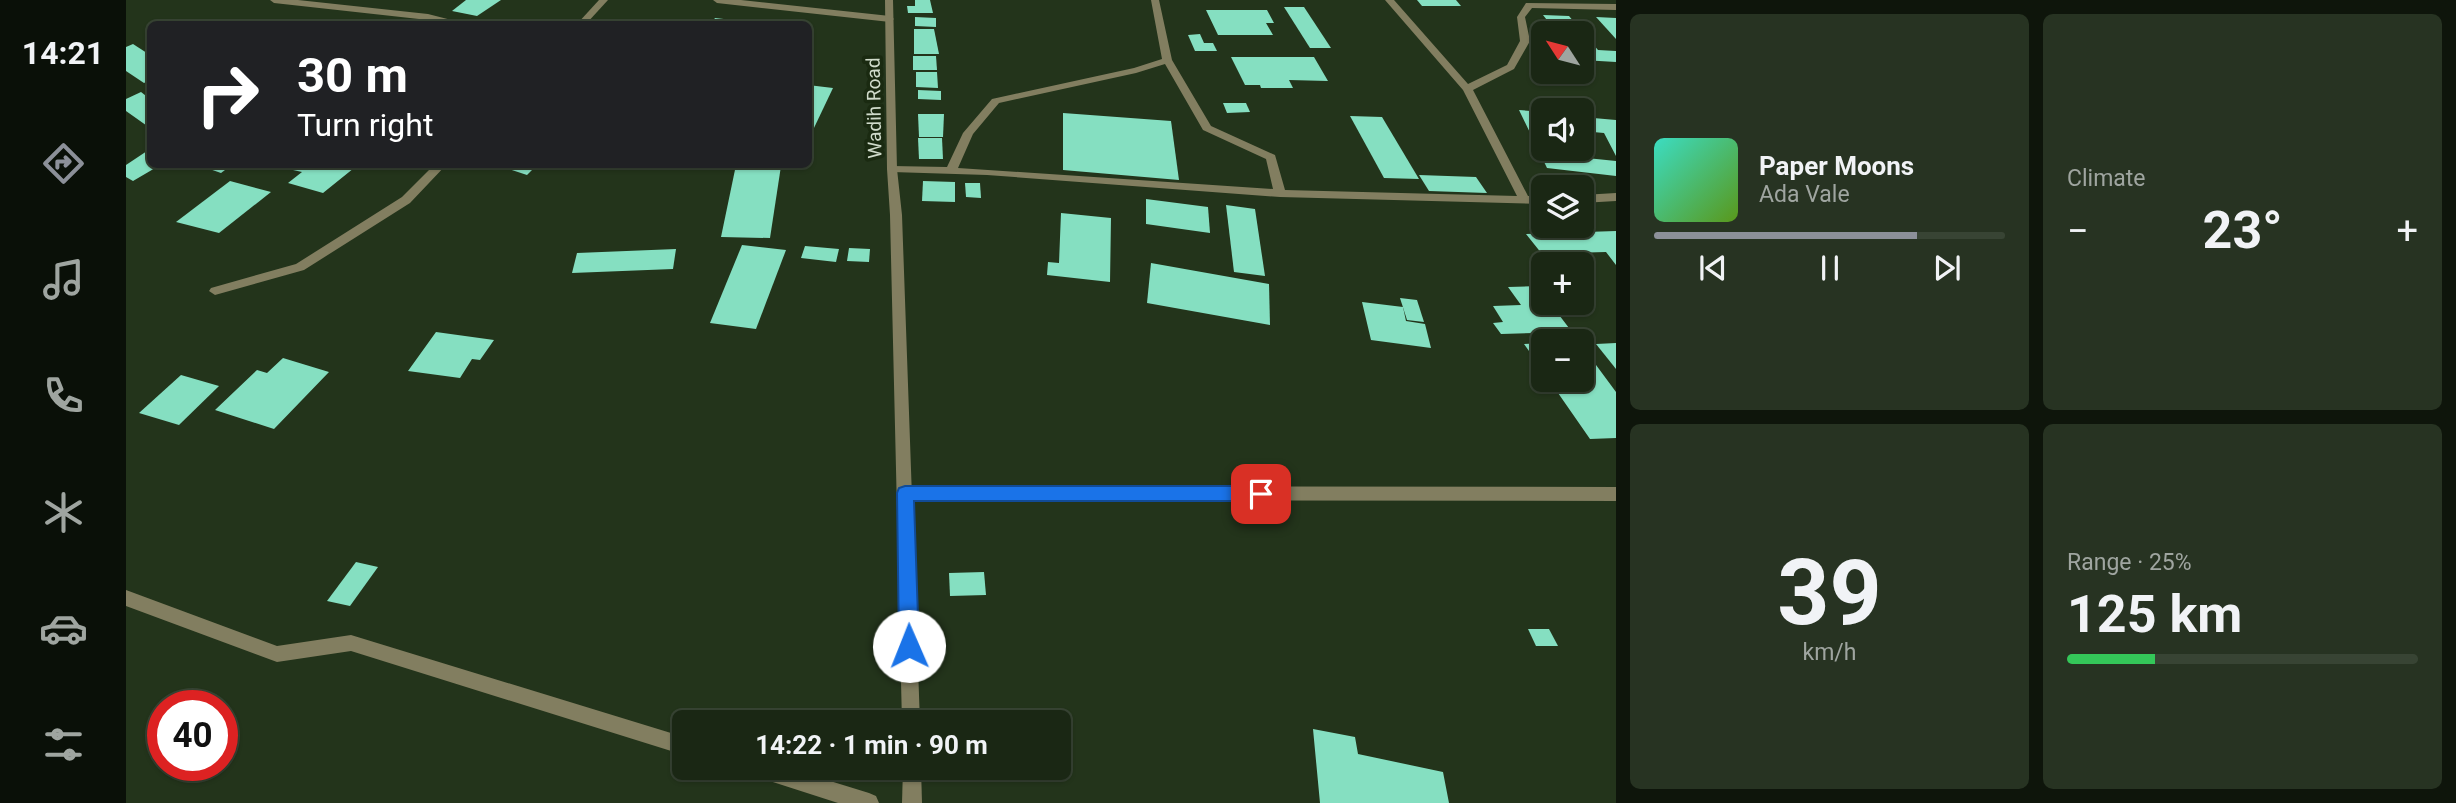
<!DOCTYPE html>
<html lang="en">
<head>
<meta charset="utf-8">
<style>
  body { margin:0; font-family:Roboto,sans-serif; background:#273322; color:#f1f3f6; height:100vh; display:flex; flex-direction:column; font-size:26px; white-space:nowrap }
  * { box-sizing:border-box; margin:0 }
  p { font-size:23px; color:#9fa5a0 }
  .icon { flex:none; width:38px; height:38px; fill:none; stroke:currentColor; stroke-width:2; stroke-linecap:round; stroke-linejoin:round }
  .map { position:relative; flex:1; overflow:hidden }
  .drawer { display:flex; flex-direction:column; gap:14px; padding:14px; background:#0e150b; width:840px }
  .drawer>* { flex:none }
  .hud { position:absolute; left:21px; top:21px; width:665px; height:147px; border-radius:10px; box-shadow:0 2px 5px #0004,0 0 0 2px #384434; background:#202124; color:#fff; overflow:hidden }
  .needle { width:46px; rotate:306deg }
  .controls { position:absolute; left:1405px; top:21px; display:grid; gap:14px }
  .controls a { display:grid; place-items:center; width:63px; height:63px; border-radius:10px; background:#1a2714; box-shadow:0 2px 5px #0004,0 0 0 2px #384434; font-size:35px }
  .speed { position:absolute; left:21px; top:690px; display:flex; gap:14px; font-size:35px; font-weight:700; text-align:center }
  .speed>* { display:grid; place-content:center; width:91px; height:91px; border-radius:50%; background:#1a2714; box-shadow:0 2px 5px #0004,0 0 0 2px #384434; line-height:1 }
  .speed .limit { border:10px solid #d22; background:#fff; color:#111 }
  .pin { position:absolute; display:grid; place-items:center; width:60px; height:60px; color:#fff; margin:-30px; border-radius:14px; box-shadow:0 4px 10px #0006 }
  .me { position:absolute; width:77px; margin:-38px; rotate:359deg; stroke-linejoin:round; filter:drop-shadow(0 0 5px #0008) }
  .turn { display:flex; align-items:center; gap:24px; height:147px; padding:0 35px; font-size:32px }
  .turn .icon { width:91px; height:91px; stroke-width:2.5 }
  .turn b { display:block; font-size:49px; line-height:60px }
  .big { font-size:52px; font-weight:700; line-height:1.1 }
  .drawer .tile { flex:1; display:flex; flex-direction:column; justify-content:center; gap:10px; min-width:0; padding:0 24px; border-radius:10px; background:#273322 }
  .drawer .dial { align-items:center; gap:0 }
  .dial b { font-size:91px; line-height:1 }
  .song { display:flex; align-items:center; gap:21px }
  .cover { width:84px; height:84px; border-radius:10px; background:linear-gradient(135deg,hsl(170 70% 55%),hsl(90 70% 35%)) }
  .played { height:7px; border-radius:4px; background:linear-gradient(90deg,#8c9099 75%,#384434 75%) }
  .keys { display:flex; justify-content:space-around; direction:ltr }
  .heat { display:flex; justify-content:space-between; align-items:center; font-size:38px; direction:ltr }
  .charge { height:10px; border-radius:5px; background:linear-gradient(90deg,#34c759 25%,#384434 0) }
  .drawer .tiles { flex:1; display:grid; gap:14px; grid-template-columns:repeat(2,1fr) }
  .trip { position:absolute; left:546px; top:710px; width:399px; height:70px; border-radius:10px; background:#1a2714; box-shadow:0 2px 5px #0004,0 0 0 2px #384434; font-weight:700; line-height:70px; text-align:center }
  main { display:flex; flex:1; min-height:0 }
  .menu { display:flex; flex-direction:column; width:126px; justify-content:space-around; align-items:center; background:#0a1008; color:#9fa5a0 }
  .menu .icon { width:49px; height:49px }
  .menu .on { color:#8c9099 }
  .menu b { font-size:32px; color:#f1f3f6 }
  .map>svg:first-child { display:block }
  .building { fill:#85dfc1 }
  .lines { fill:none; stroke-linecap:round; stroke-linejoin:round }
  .minor { fill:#827e60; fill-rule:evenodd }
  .tertiary { fill:#827e60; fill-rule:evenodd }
  .route { fill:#1a73e8; stroke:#114b97; stroke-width:2 }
  .labels { text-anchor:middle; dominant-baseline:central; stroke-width:7; stroke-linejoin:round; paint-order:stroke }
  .far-street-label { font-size:19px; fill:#d0dbcb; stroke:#1a2a11 }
</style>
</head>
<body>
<main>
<nav class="menu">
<b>14:21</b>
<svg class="icon on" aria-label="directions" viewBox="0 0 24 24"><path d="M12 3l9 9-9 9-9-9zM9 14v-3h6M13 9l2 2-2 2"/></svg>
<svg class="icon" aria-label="music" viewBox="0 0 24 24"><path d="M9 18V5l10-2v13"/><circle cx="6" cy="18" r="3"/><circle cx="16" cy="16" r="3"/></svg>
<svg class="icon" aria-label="phone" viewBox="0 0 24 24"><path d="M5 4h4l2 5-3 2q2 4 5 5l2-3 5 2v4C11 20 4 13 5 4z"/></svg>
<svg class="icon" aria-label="climate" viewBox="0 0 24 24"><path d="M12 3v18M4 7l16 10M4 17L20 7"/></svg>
<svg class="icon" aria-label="car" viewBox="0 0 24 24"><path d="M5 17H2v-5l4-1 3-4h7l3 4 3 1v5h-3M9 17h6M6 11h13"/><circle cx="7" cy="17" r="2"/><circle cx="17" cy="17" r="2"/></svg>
<svg class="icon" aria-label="filters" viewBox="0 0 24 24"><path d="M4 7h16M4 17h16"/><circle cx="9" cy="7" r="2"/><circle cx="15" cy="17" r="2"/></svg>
</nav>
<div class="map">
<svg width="1490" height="803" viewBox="0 0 1490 803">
  <rect width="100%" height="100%" fill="#23341b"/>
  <g class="building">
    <polygon points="340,0 375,0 351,16 326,11"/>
    <polygon points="789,0 804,0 807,13 782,13 781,6 789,6"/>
    <polygon points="1291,0 1330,0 1335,6 1296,6"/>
    <polygon points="1158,7 1178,7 1205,48 1184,48"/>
    <polygon points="1080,10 1141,10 1148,23 1140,23 1147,35 1092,35"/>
    <polygon points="1417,15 1443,16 1472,50 1490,51 1490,62 1456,60 1456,33 1431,33"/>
    <polygon points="789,17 810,18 810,27 789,26"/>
    <polygon points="1470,17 1490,18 1490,39"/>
    <polygon points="589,18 615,21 613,24 585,24"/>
    <polygon points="788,29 808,29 813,54 788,54"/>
    <polygon points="1074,34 1078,43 1087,43 1091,51 1069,51 1062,35"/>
    <polygon points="7,44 24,55 24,80 18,83 0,71 0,47"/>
    <polygon points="787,56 810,56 811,70 787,70"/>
    <polygon points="1105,57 1188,57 1202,81 1163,80 1167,88 1135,88 1134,85 1119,85"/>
    <polygon points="790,72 811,72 812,88 790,87"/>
    <polygon points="682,85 707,88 687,130 682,130"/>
    <polygon points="792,90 815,91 815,100 792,99"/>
    <polygon points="15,92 24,99 24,128 0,111 0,99"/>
    <polygon points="1097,103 1120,103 1124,112 1101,113"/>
    <polygon points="1393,110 1418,112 1418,149 1438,149 1441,156 1490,161 1490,176 1421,168"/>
    <polygon points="937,113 1045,121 1053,180 937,170"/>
    <polygon points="792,114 818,114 817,137 793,137"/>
    <polygon points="1224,116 1256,117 1293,179 1258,178"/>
    <polygon points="1456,117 1490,120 1490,156 1478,133 1456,131"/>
    <polygon points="792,138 816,138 817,159 793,159"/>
    <polygon points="24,149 24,164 36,164 7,181 0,177 0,165"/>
    <polygon points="69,164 107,164 95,173"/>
    <polygon points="174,164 233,164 197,193 162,183 176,172 167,170"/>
    <polygon points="368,164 412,164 401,175"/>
    <polygon points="610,165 655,166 644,238 595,237"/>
    <polygon points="1293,175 1350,177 1361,193 1303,191"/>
    <polygon points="104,181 145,192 93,233 50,222"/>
    <polygon points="797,181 829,182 829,202 796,201"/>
    <polygon points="839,183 854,183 855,198 840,197"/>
    <polygon points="1020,199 1082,207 1084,233 1020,224"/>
    <polygon points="1100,205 1129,209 1139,276 1108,272"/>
    <polygon points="935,213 985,218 984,282 921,275 922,262 933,263"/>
    <polygon points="1490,231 1490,265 1480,252 1443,253 1452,264 1424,264 1400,234"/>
    <polygon points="616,245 660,250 630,329 584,323"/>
    <polygon points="679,246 713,249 710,262 675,258"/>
    <polygon points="723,248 744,249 743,262 721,261"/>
    <polygon points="550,249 547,269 446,273 451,253"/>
    <polygon points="1025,263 1143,284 1144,325 1021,303"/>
    <polygon points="1412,286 1418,294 1418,303 1424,303 1446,332 1375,334 1367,323 1377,322 1367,306 1395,305 1382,287"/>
    <polygon points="1274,298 1291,300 1298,322 1281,320"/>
    <polygon points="1236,302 1277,307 1280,321 1299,324 1305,348 1245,340"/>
    <polygon points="310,332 368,340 354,360 346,359 334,378 282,371"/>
    <polygon points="1418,343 1418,372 1398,344"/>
    <polygon points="1490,343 1490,369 1470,344"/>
    <polygon points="1456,346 1490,392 1490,438 1464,439 1423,380 1456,380"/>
    <polygon points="157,358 203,372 148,429 89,410 131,370 141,373"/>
    <polygon points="55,375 93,386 53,425 13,413"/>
    <polygon points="230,562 252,567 224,606 201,601"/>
    <polygon points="858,572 860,595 824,596 823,573"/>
    <polygon points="1402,629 1423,629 1432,646 1410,646"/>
    <polygon points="1187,729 1229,737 1232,754 1317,772 1323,803 1194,803"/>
  </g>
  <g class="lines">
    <g class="minor">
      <polygon points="144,0 172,0 302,14 341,24 325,24 302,20 148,3"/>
      <polygon points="473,0 482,0 460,24 451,24"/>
      <polygon points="587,0 615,0 764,16 768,19 764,22 591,3"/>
      <path d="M 1025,0 L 1033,0 L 1046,60 L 1085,126 L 1149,155 L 1159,190 L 1391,196 L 1337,90 L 1259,0 L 1268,0 L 1342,84 L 1381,65 L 1394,41 L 1391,17 L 1400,3 L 1490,4 L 1490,10 L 1406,8 L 1399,17 L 1404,41 L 1388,69 L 1347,90 L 1402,196 L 1418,196 L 1418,204 L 1154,197 L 861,175 L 766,172 L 761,169 L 766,166 L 821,167 L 837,133 L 866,99 L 1008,68 L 1036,59 ZM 1039,64 L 1077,130 L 1140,159 L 1147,189 L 832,168 L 847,134 L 873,103 L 1010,73 Z"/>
      <polygon points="309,164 321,164 284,203 178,270 89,295 83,291 85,288 170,264 276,197"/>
      <polygon points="1490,193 1490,201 1456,203 1456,195"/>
      <polygon points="779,486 1490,487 1490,501 779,500 774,498 771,493 774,488"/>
      <polygon points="0,590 151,646 225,635 558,737 558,755 225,651 151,662 0,606"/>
      <polygon points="622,768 662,768 743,793 750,796 753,803 712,803 631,777 624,775"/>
    </g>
    <g class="tertiary">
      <polygon points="759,0 767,0 771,169 776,215 794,723 776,723 764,215 761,169"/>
      <polygon points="777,768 795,768 796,803 776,803"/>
    </g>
  </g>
  <polygon class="route" points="779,486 1135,486 1141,489 1143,494 1141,499 1135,501 788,501 793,646 790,653 783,656 776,653 773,646 771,493 773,488"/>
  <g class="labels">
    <g class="far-street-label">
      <text transform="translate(748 108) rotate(-91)">Wadih Road</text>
    </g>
  </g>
</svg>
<div class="controls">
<a><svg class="needle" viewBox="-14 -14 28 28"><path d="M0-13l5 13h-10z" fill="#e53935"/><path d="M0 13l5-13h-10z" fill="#9fa5a0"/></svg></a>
<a><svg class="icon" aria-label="sound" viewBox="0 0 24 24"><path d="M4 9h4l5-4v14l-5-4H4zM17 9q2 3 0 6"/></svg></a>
<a><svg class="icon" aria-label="layers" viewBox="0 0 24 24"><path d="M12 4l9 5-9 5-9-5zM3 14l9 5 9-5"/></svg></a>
<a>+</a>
<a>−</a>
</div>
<div class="speed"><div class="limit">40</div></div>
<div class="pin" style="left:1135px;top:494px;background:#d93025"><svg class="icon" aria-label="arrive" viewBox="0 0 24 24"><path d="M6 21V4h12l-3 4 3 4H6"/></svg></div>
<svg class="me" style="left:783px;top:646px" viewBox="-20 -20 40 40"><circle r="19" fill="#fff"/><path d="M0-13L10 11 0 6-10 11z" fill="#1a73e8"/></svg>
<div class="trip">14:22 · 1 min · 90 m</div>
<div class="hud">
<div class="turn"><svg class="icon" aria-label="right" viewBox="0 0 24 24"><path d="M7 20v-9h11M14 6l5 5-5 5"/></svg><div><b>30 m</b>Turn right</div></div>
</div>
</div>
<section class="drawer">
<div class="tiles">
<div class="tile">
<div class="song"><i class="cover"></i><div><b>Paper Moons</b><p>Ada Vale</p></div></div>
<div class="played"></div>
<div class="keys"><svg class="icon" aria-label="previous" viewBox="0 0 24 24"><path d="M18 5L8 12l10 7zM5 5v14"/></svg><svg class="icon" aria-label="pause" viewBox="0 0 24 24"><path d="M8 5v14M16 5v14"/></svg><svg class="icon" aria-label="next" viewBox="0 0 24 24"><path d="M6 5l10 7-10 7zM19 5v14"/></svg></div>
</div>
<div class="tile"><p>Climate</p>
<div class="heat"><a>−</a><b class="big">23°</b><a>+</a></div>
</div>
<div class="tile dial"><b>39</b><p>km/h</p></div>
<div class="tile"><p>Range · 25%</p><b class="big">125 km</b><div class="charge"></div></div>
</div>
</section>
</main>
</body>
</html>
